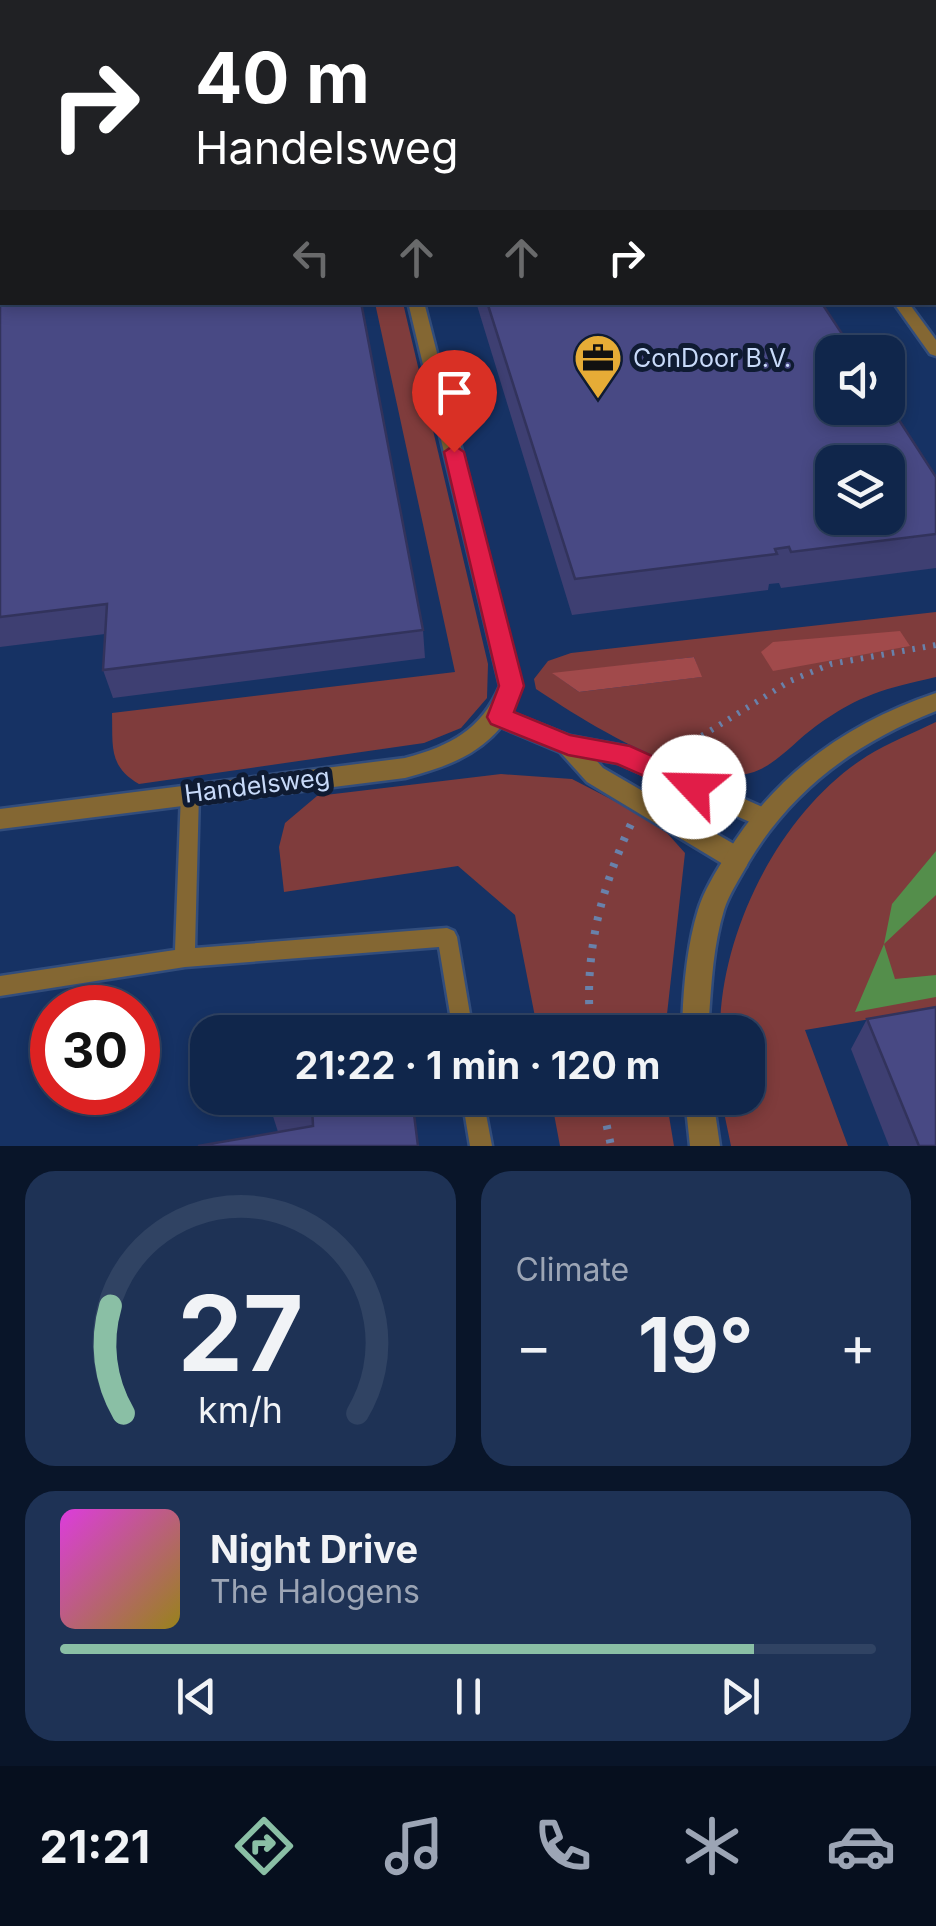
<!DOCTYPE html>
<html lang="en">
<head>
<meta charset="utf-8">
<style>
  body { margin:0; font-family:Inter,sans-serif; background:#1e3255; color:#f1f3f6; height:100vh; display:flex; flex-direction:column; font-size:38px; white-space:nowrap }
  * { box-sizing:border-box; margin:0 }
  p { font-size:32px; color:#9ca5b5 }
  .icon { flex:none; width:55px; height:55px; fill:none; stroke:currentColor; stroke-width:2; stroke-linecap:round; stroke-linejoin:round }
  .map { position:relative; height:1146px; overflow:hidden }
  .drawer { display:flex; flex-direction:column; gap:25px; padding:25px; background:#091529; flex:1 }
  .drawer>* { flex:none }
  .banner { position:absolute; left:0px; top:0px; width:938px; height:305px; box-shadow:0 5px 15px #0003,0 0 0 2px #304363; background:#202124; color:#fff; overflow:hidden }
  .tools { position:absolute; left:815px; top:335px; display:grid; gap:20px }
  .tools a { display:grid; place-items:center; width:90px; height:90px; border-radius:20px; background:#10264b; box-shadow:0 5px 15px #0003,0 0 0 2px #304363; font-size:50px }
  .speed { position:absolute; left:30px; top:985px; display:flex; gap:20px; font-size:50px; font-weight:700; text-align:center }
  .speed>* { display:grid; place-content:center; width:130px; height:130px; border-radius:50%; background:#10264b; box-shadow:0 5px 15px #0003,0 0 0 2px #304363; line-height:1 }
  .speed .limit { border:15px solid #d22; background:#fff; color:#111 }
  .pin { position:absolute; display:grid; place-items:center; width:85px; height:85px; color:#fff; margin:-102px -42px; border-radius:50% 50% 50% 0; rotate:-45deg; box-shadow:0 0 10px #0007 }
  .pin .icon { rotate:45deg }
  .me { position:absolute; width:110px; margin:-55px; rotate:294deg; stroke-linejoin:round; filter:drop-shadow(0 0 8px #0008) }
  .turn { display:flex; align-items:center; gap:35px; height:210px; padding:0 30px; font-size:45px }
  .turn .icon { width:130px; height:130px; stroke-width:2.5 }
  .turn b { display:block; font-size:70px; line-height:85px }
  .lanes { display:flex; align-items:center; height:95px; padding:0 30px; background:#0003; justify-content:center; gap:50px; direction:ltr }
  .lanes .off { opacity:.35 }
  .big { font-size:75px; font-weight:700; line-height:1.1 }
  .drawer .tile { flex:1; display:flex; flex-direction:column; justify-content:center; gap:15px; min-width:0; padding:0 35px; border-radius:30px; background:#1e3255 }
  .drawer .dial { align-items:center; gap:0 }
  .dial svg { height:260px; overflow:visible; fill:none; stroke:#304363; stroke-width:7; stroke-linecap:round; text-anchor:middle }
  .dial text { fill:#f1f3f6; stroke:none }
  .song { display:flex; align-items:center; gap:30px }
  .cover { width:120px; height:120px; border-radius:15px; background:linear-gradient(135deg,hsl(300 70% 55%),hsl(50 70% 35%)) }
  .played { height:10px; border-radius:5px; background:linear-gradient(90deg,#8abfa5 85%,#304363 85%) }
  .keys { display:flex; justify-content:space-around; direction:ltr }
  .heat { display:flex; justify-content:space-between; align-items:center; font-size:55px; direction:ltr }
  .drawer .tiles { flex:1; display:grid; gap:25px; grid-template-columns:1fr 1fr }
  .tile:last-child { grid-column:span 2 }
  .trip { position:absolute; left:190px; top:1015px; width:575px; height:100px; border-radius:30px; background:#10264b; box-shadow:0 5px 15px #0003,0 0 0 2px #304363; font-weight:700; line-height:100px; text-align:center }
  .dock { display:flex; height:160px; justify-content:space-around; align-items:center; background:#060f1e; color:#9ca5b5 }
  .dock .icon { width:70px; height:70px }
  .dock .on { color:#8abfa5 }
  .dock b { font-size:45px; color:#f1f3f6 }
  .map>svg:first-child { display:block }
  .green { fill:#7f3c3c; fill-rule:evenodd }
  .forest { fill:#a14a4b }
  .water { fill:#548e4b }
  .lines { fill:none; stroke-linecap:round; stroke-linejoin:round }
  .service-casing { stroke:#324d7c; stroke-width:5 }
  .minor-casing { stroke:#324d7c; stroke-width:5 }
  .tertiary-casing { stroke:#324d7c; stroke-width:5 }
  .trunk-casing { stroke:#324d7c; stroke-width:4 }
  .path-far1 { stroke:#6981aa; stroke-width:6; stroke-dasharray:2.5 8; stroke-linecap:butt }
  .path { stroke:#6981aa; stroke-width:8; stroke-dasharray:4 10; stroke-linecap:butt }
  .service { fill:#846733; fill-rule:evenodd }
  .minor { fill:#846733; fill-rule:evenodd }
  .tertiary { fill:#846733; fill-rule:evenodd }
  .trunk { fill:#d8a540; fill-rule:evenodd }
  .wall { fill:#3e3f72 }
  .building { fill:#484984; stroke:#32335c; stroke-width:2.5; fill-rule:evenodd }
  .route { fill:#e11d48; stroke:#92132f; stroke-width:2.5 }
  .labels { text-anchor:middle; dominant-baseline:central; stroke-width:10; stroke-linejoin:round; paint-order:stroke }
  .poi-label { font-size:25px; fill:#c8daf9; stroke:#0f1b32; text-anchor:start }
  .street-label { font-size:25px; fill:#c8daf9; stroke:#0f1b32 }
</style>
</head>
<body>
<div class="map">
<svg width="936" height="1146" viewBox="0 0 936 1146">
  <rect width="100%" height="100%" fill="#163264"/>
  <g class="green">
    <path d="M 375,303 L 403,303 L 488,664 L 487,698 L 461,728 L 424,743 L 139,784 C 108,766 113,746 112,713 L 455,672 Z"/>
    <path d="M 936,612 L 936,677 C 884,689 861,694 816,726 C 798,739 781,759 761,769 C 703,798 586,722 536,689 L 534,679 L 548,661 L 571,653 ZM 694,657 L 701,677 L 579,692 L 554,674 Z"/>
    <path d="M 936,722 L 936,1008 L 805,1030 L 848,1146 L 731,1146 L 721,1098 L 748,1098 L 748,1032 L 720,1032 C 720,932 780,811 867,756 C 888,743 913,733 936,722 Z"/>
    <polygon points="501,774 572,779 659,824 685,853 665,1032 538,1032 515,915 458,866 284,892 279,847 285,823 317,796"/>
    <polygon points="551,1098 666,1098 674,1146 560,1146"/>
  </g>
  <g class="forest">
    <polygon points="412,0 936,0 936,1 369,2"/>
    <polygon points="900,631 910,646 773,671 761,652 773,642"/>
    <polygon points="694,657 702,677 579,692 552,673"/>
  </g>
  <polygon class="water" points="936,851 936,895 884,944 895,979 936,975 936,997 855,1012 884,944 892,904"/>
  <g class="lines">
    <g class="service-casing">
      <g id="service">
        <rect x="0" y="215" width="2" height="7"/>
        <polygon points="190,786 196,788 199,793 195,948 447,928 454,931 457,937 473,1032 453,1032 439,947 185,967 0,996 0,976 175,950 181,793 184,788"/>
        <polygon points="462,1098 483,1098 492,1146 470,1146"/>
      </g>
    </g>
    <g class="minor-casing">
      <g id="minor">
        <rect x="935" y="96" width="1" height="8"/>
        <path d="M 408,302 L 424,302 L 522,686 L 510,712 L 570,736 L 629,747 L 769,810 L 773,817 L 769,824 L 761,827 L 618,763 L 595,759 L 603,768 L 746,851 L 749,859 L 746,867 L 737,870 L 728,867 L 587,782 L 560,752 L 501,727 C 476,757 442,768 405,778 L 0,829 L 0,809 L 405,758 C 450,746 481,730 500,686 Z"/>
        <polygon points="893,302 908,302 936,340 936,356 930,354"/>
      </g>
    </g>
    <g class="tertiary-casing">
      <g id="tertiary">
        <path d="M 936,693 L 936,711 C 857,742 792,789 748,863 C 740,878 729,894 724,910 C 712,950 711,992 708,1032 L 682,1032 C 683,992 686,949 698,910 C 704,890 716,872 726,855 C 775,774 847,723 936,693 Z"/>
        <polygon points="685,1098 713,1098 720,1146 690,1146"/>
      </g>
    </g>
    <g class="trunk-casing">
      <g id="trunk">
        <rect x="935" y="11" width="1" height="10"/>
        <rect x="935" y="30" width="1" height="10"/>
        <rect x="0" y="77" width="2" height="10"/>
      </g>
    </g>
    <polyline class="path-far1" points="684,747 790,681 831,664 936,645"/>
    <g class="path">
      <polyline points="679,752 686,745"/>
      <path d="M 591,1032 C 583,957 600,891 631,824"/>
      <polyline points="601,1098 611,1146"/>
    </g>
    <use href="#service" class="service"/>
    <use href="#minor" class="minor"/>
    <use href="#tertiary" class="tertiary"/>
    <use href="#trunk" class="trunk"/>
  </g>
  <g class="wall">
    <polygon points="935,146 936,146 936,250 935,249"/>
    <polygon points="0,223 423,630 425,658 113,698 103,670 105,634 0,647"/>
    <polygon points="476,302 821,302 936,477 936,568 781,588 779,583 769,584 768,590 572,615"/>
    <polygon points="867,1019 936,1146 889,1146 851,1049"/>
    <polygon points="271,1098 412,1098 418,1146 278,1132 272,1113"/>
  </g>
  <g class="building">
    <polygon points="935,146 936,146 936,214 935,213"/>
    <polygon points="0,223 2,223 2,302 361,302 423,630 103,670 107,604 0,617"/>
    <path d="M 487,302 L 821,302 L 854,352 L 832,352 L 832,408 L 888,408 L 888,403 L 936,477 L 936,534 L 791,552 L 789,547 L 775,549 L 777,554 L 575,579 ZM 832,462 L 888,462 L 888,518 L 832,518 Z"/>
    <polygon points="936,1007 936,1146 919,1146 867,1019"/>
    <polygon points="271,1098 412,1098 418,1146 198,1146 313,1126 312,1106 272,1113"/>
  </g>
  <polygon class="route" points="454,445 464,452 524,686 514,712 570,735 630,746 703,779 707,787 703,795 694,798 617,764 568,755 491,724 487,717 499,686 444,452"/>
  <defs>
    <g id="office-pin" transform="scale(2.5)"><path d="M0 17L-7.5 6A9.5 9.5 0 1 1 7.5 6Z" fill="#e6ac36" stroke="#0f1b32"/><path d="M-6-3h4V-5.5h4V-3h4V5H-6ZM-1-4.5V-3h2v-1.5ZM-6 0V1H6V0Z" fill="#111"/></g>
  </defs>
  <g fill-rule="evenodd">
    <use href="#office-pin" x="598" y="358"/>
  </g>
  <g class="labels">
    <g class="poi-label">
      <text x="633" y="358">ConDoor B.V.</text>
    </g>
    <g class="street-label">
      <text transform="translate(257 785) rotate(-7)">Handelsweg</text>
    </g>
  </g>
</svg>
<div class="tools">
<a><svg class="icon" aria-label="sound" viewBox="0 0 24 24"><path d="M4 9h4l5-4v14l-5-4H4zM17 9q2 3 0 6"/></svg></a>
<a><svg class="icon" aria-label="layers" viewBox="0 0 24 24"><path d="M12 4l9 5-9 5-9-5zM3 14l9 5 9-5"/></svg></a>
</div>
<div class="speed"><div class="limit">30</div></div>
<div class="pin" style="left:454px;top:452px;background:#d93025"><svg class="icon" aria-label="arrive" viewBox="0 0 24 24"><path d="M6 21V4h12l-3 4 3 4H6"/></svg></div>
<svg class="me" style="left:694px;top:787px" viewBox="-20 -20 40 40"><circle r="19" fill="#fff"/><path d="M0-13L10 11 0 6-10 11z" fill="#e11d48"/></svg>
<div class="trip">21:22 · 1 min · 120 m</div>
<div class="banner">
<div class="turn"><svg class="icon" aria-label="right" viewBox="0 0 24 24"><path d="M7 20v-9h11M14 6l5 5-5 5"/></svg><div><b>40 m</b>Handelsweg</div></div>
<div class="lanes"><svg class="icon off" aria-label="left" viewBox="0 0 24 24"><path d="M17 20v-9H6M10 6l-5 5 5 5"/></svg><svg class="icon off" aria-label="ahead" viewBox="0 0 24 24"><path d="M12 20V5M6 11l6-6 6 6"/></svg><svg class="icon off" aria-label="ahead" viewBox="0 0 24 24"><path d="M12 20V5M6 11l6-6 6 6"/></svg><svg class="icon" aria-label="right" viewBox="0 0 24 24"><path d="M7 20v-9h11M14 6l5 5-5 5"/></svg></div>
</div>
</div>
<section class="drawer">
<div class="tiles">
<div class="tile dial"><svg viewBox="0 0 100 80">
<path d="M14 69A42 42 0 1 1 86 69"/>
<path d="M14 69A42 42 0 0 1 10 36" stroke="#8abfa5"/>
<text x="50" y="56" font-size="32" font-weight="700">27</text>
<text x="50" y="72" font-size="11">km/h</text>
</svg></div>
<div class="tile"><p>Climate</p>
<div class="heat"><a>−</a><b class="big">19°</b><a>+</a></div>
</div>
<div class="tile">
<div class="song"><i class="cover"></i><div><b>Night Drive</b><p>The Halogens</p></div></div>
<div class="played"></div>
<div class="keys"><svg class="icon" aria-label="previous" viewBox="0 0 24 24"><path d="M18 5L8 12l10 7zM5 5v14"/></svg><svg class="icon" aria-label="pause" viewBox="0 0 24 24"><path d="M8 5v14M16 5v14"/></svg><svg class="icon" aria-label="next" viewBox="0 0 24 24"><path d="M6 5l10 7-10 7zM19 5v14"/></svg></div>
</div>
</div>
</section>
<nav class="dock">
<b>21:21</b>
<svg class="icon on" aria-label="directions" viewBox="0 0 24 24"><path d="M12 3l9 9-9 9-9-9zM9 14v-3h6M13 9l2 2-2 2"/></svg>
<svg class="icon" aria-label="music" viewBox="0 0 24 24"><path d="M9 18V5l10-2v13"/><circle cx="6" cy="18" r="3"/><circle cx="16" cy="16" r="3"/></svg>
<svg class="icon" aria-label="phone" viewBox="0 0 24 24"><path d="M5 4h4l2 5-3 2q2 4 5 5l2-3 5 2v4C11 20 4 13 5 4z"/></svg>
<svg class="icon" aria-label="climate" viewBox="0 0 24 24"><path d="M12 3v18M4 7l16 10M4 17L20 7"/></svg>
<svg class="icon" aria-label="car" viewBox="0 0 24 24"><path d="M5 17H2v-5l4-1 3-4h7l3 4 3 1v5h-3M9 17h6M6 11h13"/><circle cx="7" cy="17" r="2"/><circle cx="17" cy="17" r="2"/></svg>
</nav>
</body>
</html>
